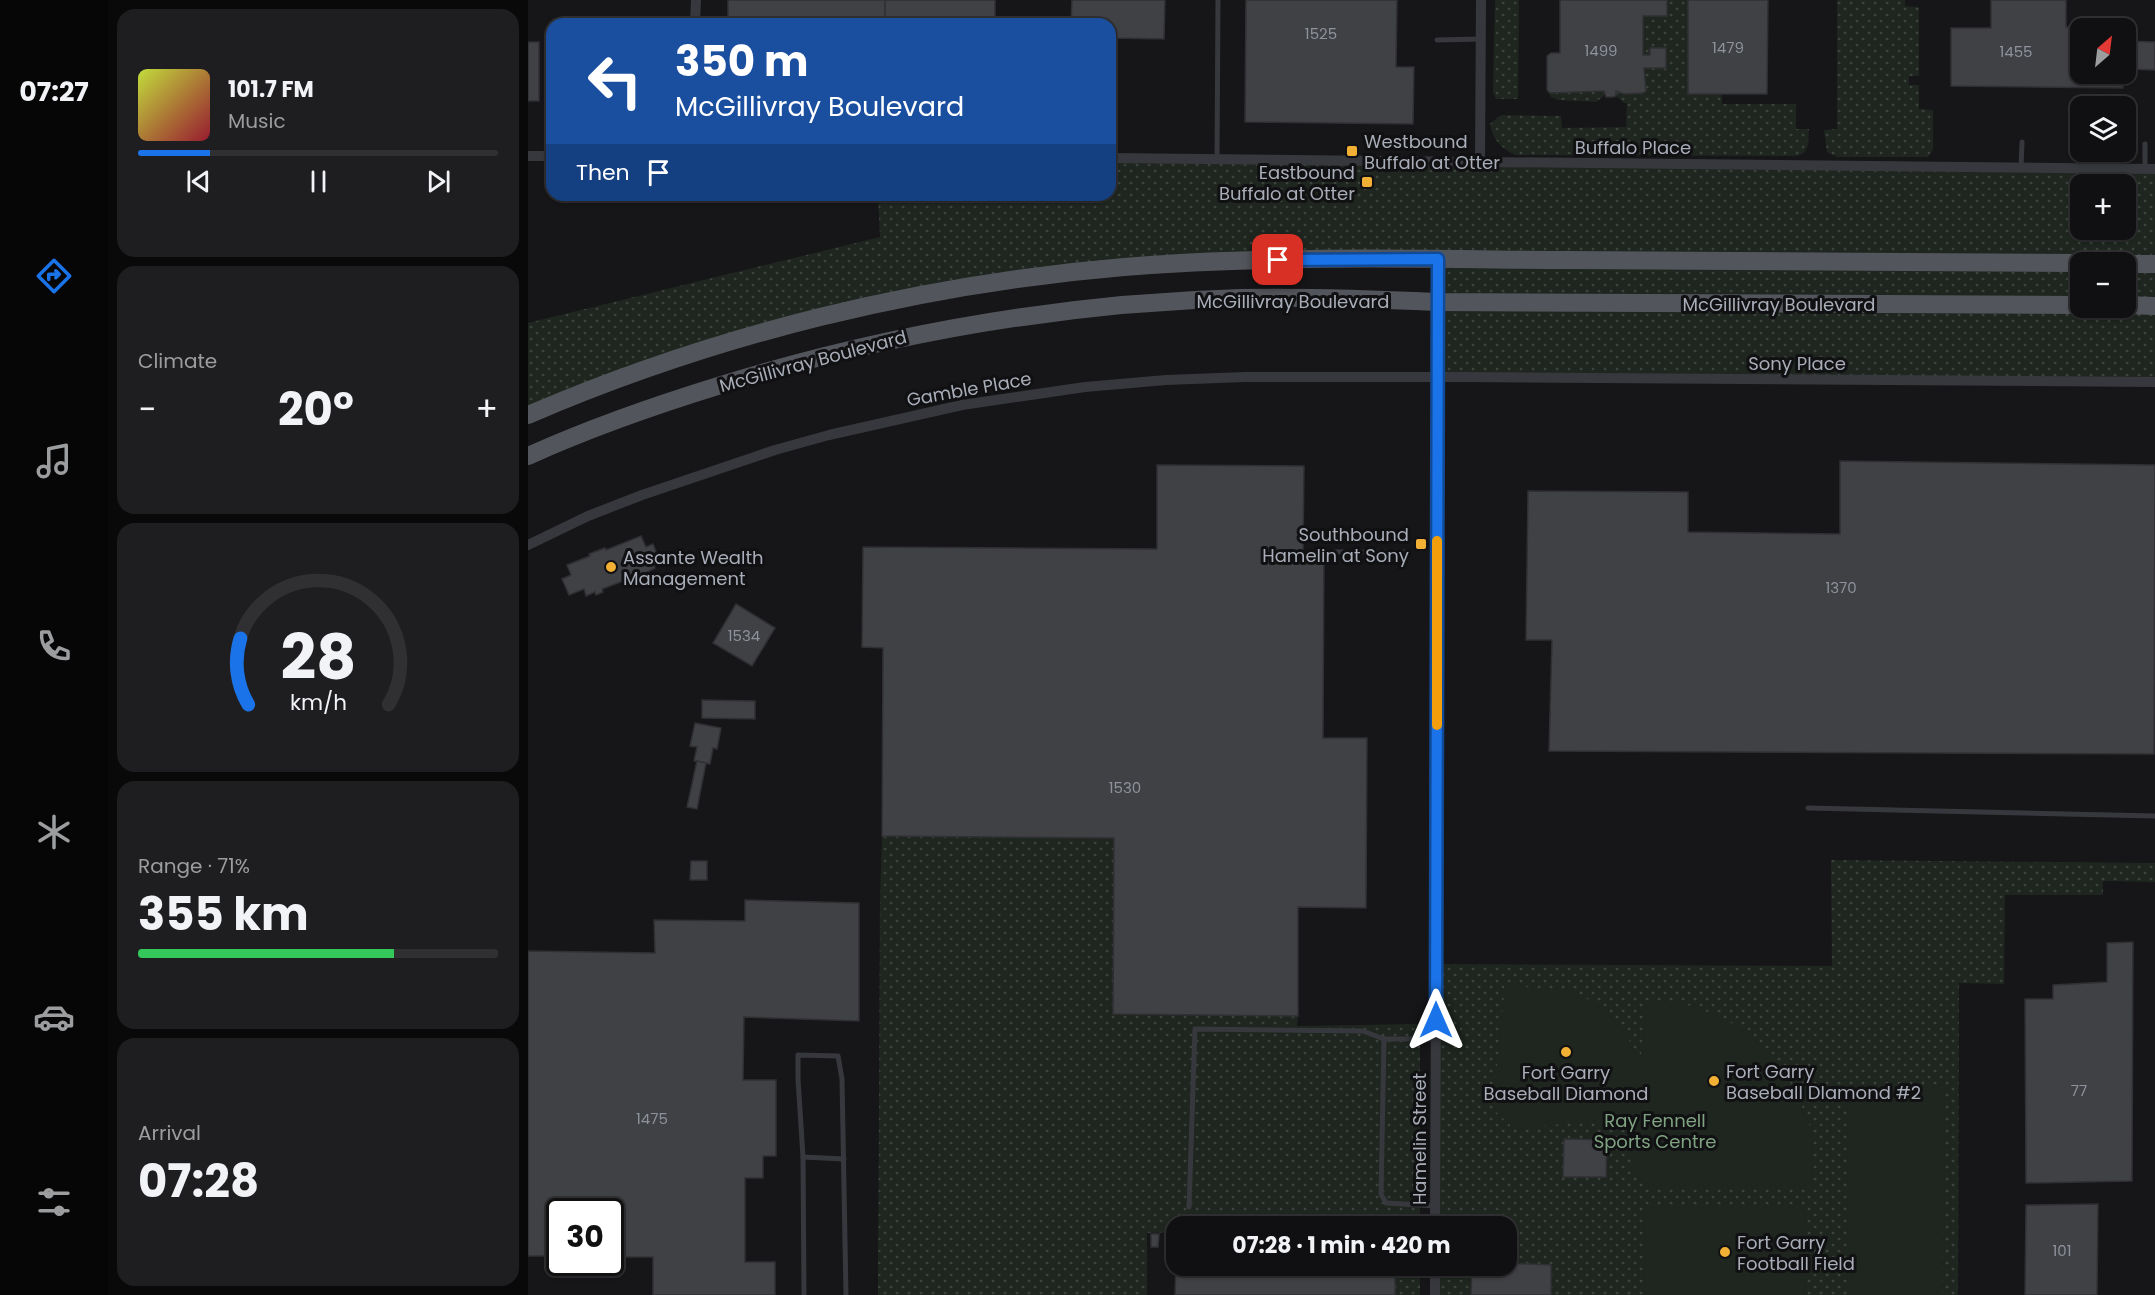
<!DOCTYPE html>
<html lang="en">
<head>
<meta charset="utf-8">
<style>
  body { margin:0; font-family:Poppins,sans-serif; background:#1e1e20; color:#f1f3f6; height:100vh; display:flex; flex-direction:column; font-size:22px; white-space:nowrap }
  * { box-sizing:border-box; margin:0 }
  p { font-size:20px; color:#9c9d9f }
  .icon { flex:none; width:33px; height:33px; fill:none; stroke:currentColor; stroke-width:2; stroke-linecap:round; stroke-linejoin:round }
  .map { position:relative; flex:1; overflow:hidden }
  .details { display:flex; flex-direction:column; gap:9px; padding:9px; background:#09090a; width:420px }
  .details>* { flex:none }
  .top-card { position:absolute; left:18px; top:18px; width:570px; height:183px; border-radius:18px; box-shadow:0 2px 4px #0004,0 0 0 2px #303032; background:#1a4fa0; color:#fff; overflow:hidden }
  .needle { width:39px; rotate:28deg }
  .buttons { position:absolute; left:1542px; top:18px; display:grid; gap:12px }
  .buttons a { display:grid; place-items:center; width:66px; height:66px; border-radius:12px; background:#101012; box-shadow:0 2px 4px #0004,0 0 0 2px #303032; font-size:30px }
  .speed { position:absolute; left:18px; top:1198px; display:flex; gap:12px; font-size:30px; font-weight:700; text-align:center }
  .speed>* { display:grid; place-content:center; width:78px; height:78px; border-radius:50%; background:#101012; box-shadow:0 2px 4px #0004,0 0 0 2px #303032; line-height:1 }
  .speed .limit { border:3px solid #111; border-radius:9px; background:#fff; color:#111 }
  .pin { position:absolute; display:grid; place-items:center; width:51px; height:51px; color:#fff; margin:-26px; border-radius:12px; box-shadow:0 3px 9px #0006 }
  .me { position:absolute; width:66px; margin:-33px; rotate:0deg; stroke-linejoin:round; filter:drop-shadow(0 0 4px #0008) }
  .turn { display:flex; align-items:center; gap:21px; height:126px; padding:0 30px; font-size:27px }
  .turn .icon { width:78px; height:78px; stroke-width:2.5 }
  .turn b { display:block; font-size:42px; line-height:51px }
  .then { display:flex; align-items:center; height:57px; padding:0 30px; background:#0003; gap:12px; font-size:22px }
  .big { font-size:45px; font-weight:700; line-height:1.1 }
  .details .tile { flex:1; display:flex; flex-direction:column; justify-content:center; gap:9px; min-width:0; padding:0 21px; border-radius:18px; background:#1e1e20 }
  .details .dial { align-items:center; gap:0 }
  .dial svg { height:156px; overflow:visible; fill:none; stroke:#303032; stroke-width:7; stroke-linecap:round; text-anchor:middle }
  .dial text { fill:#f1f3f6; stroke:none }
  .song { display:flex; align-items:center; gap:18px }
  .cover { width:72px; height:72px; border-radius:9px; background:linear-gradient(135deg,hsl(70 70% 55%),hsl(350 70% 35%)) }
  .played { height:6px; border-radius:3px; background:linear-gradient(90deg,#1a73e8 20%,#303032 20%) }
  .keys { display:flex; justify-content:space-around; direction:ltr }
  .heat { display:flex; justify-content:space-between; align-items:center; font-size:33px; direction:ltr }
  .charge { height:9px; border-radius:4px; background:linear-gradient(90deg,#34c759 71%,#303032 0) }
  .trip { position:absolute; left:638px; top:1216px; width:351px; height:60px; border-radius:18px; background:#101012; box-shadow:0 2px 4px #0004,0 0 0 2px #303032; font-weight:700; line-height:60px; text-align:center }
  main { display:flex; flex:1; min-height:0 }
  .menu { display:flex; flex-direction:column; width:108px; justify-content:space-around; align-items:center; background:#060607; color:#9c9d9f }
  .menu .icon { width:42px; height:42px }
  .menu .current { color:#1a73e8 }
  .menu b { font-size:27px; color:#f1f3f6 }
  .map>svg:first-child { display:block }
  .grass { fill:url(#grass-dots); fill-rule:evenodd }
  .garden { fill:#1e261f }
  .building { fill:#404145; stroke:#303034; stroke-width:1.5 }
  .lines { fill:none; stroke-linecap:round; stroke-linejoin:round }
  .lane { stroke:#37383d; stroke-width:5 }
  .street { stroke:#37383d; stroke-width:10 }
  .primary { stroke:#53555c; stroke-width:18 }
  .route-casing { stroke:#114b97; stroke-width:15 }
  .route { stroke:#1a73e8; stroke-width:10 }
  .slow { stroke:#f59e0b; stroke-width:10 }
  .poi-dot { fill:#f2b134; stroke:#111113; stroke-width:2 }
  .labels { text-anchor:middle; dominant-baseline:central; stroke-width:6; stroke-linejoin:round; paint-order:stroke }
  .number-label { font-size:15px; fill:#8e929b }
  .poi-label { font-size:18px; fill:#a8adb8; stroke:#111113; text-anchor:start }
  .street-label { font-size:18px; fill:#a8adb8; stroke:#111113 }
  .park-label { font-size:18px; fill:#7fa381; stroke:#111113 }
</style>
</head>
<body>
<main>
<nav class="menu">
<b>07:27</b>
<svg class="icon current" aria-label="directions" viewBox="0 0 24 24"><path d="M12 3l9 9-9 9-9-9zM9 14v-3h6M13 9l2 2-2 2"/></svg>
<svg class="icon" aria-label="music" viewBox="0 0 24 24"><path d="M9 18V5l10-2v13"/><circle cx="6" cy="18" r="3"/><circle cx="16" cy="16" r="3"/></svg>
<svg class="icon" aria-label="phone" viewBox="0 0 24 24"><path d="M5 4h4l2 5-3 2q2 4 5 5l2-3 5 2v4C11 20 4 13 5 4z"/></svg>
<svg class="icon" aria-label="climate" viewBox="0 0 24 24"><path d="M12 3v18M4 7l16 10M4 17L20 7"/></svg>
<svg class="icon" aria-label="car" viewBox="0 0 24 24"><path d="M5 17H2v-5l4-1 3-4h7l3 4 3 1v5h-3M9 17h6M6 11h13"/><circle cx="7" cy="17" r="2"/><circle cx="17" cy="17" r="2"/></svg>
<svg class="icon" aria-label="filters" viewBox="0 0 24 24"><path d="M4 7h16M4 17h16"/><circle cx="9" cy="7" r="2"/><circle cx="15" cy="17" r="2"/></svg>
</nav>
<section class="details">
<div class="tile">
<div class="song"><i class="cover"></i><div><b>101.7 FM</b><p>Music</p></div></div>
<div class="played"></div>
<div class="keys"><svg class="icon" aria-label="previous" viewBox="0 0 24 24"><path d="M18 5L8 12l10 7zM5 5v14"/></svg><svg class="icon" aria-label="pause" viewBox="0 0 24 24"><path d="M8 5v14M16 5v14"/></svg><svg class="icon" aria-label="next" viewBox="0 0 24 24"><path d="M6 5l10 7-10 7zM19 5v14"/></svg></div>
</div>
<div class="tile"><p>Climate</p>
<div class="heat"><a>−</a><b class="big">20°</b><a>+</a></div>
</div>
<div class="tile dial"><svg viewBox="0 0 100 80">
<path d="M14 69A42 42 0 1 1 86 69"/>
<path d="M14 69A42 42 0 0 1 10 35" stroke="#1a73e8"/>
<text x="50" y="56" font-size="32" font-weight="700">28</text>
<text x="50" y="72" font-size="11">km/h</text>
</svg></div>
<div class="tile"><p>Range · 71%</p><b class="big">355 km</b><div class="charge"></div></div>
<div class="tile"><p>Arrival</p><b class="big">07:28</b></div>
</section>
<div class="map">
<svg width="1627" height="1295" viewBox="0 0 1627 1295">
  <defs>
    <pattern id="grass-dots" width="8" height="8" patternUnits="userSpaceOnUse" patternTransform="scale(1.5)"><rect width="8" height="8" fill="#1e261f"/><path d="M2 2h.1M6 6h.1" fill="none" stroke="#3c433d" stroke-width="1.8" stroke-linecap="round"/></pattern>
  </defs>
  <rect width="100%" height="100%" fill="#161618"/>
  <g class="grass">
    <polygon points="967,0 991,0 990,99 968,99 965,92"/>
    <path d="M 1139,0 L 1160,0 L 1160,94 L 1194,94 L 1194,104 L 1268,104 L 1268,129 L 1281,129 C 1280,141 1282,155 1267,156 L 987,155 C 972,147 965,140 962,124 L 973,115 L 1033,116 L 1034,128 L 1098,127 L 1099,103 L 1096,103 L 1088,96 L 1088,91 L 1096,94 L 1115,93 L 1118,90 L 1116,68 L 1138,68 L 1138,48 L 1122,48 L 1122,55 L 1115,55 L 1115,16 L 1139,16 Z"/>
    <polygon points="1309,0 1377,0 1377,6 1391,7 1391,76 1381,76 1381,85 1391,85 1391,109 1405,110 1405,149 1400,157 1309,157 1299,152 1296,130 1309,129"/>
    <polygon points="1019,90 1022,93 1076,91 1076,96 1068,102 1030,100 1023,97"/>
    <path d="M 582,158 L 1627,169 L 1627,382 L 910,377 L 911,259 L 686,261 L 339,307 L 0,415 L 0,323 L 352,237 L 350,195 L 582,195 ZM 1552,184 L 1598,184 L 1598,230 L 1552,230 ZM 1552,262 L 1598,262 L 1598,308 L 1552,308 Z"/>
    <polygon points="354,836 586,838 586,1014 770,1016 769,1026 892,1024 892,1227 648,1227 648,1232 619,1233 619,1295 350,1295 352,903"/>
    <polygon points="1303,860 1627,863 1627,882 1575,881 1575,895 1477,895 1476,984 1431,983 1430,1295 907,1295 907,1266 978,1266 978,1227 907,1227 908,964 1304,966"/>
    <rect x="867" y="1266" width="25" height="29"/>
  </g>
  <g class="garden">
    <polygon points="977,985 1049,992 1080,1013 1100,1038 1112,1064 1119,1000 1157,1004 1196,1018 1225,1038 1249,1060 1270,1096 1283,1129 1285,1186 1121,1187 1104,1168 1107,1116 986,1129 965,1109"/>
    <polygon points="1320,1087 1415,1088 1414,1295 1319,1295"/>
    <polygon points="1117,1207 1278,1208 1277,1295 1116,1295"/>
  </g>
  <g class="building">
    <rect x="200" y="0" width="157" height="24"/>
    <rect x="357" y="0" width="110" height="24"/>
    <polygon points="544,0 637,0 636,39 582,38 582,24 543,24"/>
    <polygon points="718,0 869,0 868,67 886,67 885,124 717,122"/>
    <polygon points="1032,0 1139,0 1139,16 1115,16 1115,55 1122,55 1122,48 1138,48 1138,68 1116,68 1118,91 1115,93 1096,94 1088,91 1088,96 1085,97 1078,97 1076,91 1022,93 1019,90 1019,56 1023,53 1032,53"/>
    <polygon points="1160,0 1240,0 1239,94 1160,94"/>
    <polygon points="1463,0 1538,0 1538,27 1594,27 1552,28 1552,74 1595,74 1595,88 1423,86 1423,28 1463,28"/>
    <polygon points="1598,41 1627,42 1627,70 1598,69"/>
    <rect x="0" y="42" width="11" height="59"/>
    <polygon points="1312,461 1627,465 1626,754 1021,751 1024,640 998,640 1000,491 1160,492 1160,532 1312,534"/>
    <polygon points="629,465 776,466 775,552 796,552 795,738 839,738 838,908 770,907 770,1016 585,1014 586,838 354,836 355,648 334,647 335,547 629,549"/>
    <polygon points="113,536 118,547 125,544 130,557 124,559 127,568 119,572 120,574 106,577 74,589 75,592 68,595 67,592 58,596 56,589 41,595 34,579 43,575 39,565 62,556 61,554 77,548 78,550"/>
    <polygon points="208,604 247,628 224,666 185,643"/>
    <polygon points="174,700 227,701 227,719 174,718"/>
    <polygon points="167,723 193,728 189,749 185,748 182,764 166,761 169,747 162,746"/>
    <polygon points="169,761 178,763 169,809 159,807"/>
    <polygon points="163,861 179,861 179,880 162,880"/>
    <polygon points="217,900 331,903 331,1021 216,1017 215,1080 248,1080 248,1156 235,1156 235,1178 217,1178 217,1262 247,1262 247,1295 125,1295 125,1257 82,1257 82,1212 32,1212 32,1256 0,1256 0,951 127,953 126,920 217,921"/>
    <polygon points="1605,942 1604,1181 1498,1183 1497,999 1525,999 1525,985 1579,982 1579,943"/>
    <polygon points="1036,1139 1079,1140 1078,1177 1035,1177"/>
    <polygon points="1570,1204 1569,1295 1497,1295 1498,1205"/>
    <polygon points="623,1234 631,1234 630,1247 623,1247"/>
    <polygon points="978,1263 1023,1265 1023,1295 943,1295 944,1267 978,1266"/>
    <polygon points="648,1266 867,1266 867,1295 647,1295"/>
  </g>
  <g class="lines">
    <g class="lane">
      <polyline points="909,40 952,39"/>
      <polyline points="689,159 690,0"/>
      <polyline points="1493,167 1494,142"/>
      <polyline points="1617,169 1617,144"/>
      <polyline points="804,552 879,552"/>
      <polyline points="1280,808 1627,816"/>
      <polyline points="275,1157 316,1159"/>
      <polyline points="907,1206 858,1203 853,1194 856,1039 908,1039"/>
      <polyline points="661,1207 667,1029 835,1031 856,1039"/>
      <polyline points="276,1295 275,1157 270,1079 270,1055 310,1056 314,1079 318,1295"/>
    </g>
    <g class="street">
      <polyline points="167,24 168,0"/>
      <polyline points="0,156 24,156"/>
      <polyline points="582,158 1627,169"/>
      <polyline points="952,163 953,0"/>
      <polyline points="0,545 60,516 114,495 247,450 301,435 434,405 557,387 638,380 717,377 936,377 1627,382"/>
      <polyline points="907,1227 911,259"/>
      <polyline points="907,1295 907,1266"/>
    </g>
    <g class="primary">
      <polyline points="1598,264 1627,264"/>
      <polyline points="1598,305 1627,306"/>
      <path d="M 0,415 C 188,334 392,284 596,267 C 743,255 891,259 1039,260 C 1210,261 1381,262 1552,263"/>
      <path d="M 0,456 C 62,428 128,405 193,385 C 362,333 536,303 713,298 C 778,297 844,299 909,302 L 1552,305"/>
    </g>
  </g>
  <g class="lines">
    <g class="route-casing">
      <polyline id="route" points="750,260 910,259 908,1020"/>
    </g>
    <use href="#route" class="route"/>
    <polyline class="slow" points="909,725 909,541"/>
  </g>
  <g class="poi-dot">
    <rect x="818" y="145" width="12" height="12" rx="3"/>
    <rect x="833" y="176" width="12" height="12" rx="3"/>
    <rect x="887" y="538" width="12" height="12" rx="3"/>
    <circle cx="83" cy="567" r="6"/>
    <circle cx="1038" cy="1052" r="6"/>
    <circle cx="1186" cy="1081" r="6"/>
    <circle cx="1197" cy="1252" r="6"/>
  </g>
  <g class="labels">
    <g class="number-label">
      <text x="793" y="33">1525</text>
      <text x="1200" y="47">1479</text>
      <text x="1073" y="50">1499</text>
      <text x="1488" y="51">1455</text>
      <text x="1313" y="587">1370</text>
      <text x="216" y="635">1534</text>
      <text x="597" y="787">1530</text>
      <text x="1551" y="1090">77</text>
      <text x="124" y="1118">1475</text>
      <text x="1534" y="1250">101</text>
    </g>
    <g class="poi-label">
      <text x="836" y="141">Westbound<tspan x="836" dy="21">Buffalo at Otter</tspan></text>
      <text x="827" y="172" text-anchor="end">Eastbound<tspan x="827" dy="21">Buffalo at Otter</tspan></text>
      <text x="881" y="534" text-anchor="end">Southbound<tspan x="881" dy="21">Hamelin at Sony</tspan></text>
      <text x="95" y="557">Assante Wealth<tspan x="95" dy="21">Management</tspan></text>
      <text x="1198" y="1071">Fort Garry<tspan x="1198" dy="21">Baseball DIamond #2</tspan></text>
      <text x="1038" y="1072" text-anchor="middle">Fort Garry<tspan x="1038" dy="21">Baseball Diamond</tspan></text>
      <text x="1209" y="1242">Fort Garry<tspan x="1209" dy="21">Football Field</tspan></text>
    </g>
    <g class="street-label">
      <text x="1105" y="147">Buffalo Place</text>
      <text x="765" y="301">McGillivray Boulevard</text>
      <text x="1251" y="304">McGillivray Boulevard</text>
      <text transform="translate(285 361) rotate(-15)">McGillivray Boulevard</text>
      <text x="1269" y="363">Sony Place</text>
      <text transform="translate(441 389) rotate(-10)">Gamble Place</text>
      <text transform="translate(891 1139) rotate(-90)">Hamelin Street</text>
    </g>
    <g class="park-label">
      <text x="1127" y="1120">Ray Fennell<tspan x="1127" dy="21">Sports Centre</tspan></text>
    </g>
  </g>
</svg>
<div class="buttons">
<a><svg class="needle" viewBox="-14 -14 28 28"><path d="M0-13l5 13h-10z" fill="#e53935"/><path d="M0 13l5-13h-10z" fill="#9c9d9f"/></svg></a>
<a><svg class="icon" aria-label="layers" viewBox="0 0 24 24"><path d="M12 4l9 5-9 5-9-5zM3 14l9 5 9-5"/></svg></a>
<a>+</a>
<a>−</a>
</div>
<div class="speed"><div class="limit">30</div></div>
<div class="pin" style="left:750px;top:260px;background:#d93025"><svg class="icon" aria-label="arrive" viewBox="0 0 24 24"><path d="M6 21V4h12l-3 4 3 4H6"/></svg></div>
<svg class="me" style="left:908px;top:1020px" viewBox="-20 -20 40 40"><path d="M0-17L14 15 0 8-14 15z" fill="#1a73e8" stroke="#fff" stroke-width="4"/></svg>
<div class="trip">07:28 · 1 min · 420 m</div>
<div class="top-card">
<div class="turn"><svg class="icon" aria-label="left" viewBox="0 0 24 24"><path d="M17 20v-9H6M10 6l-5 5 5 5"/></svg><div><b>350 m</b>McGillivray Boulevard</div></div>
<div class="then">Then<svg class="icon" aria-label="arrive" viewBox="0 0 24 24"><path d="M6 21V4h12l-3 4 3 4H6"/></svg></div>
</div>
</div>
</main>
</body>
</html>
